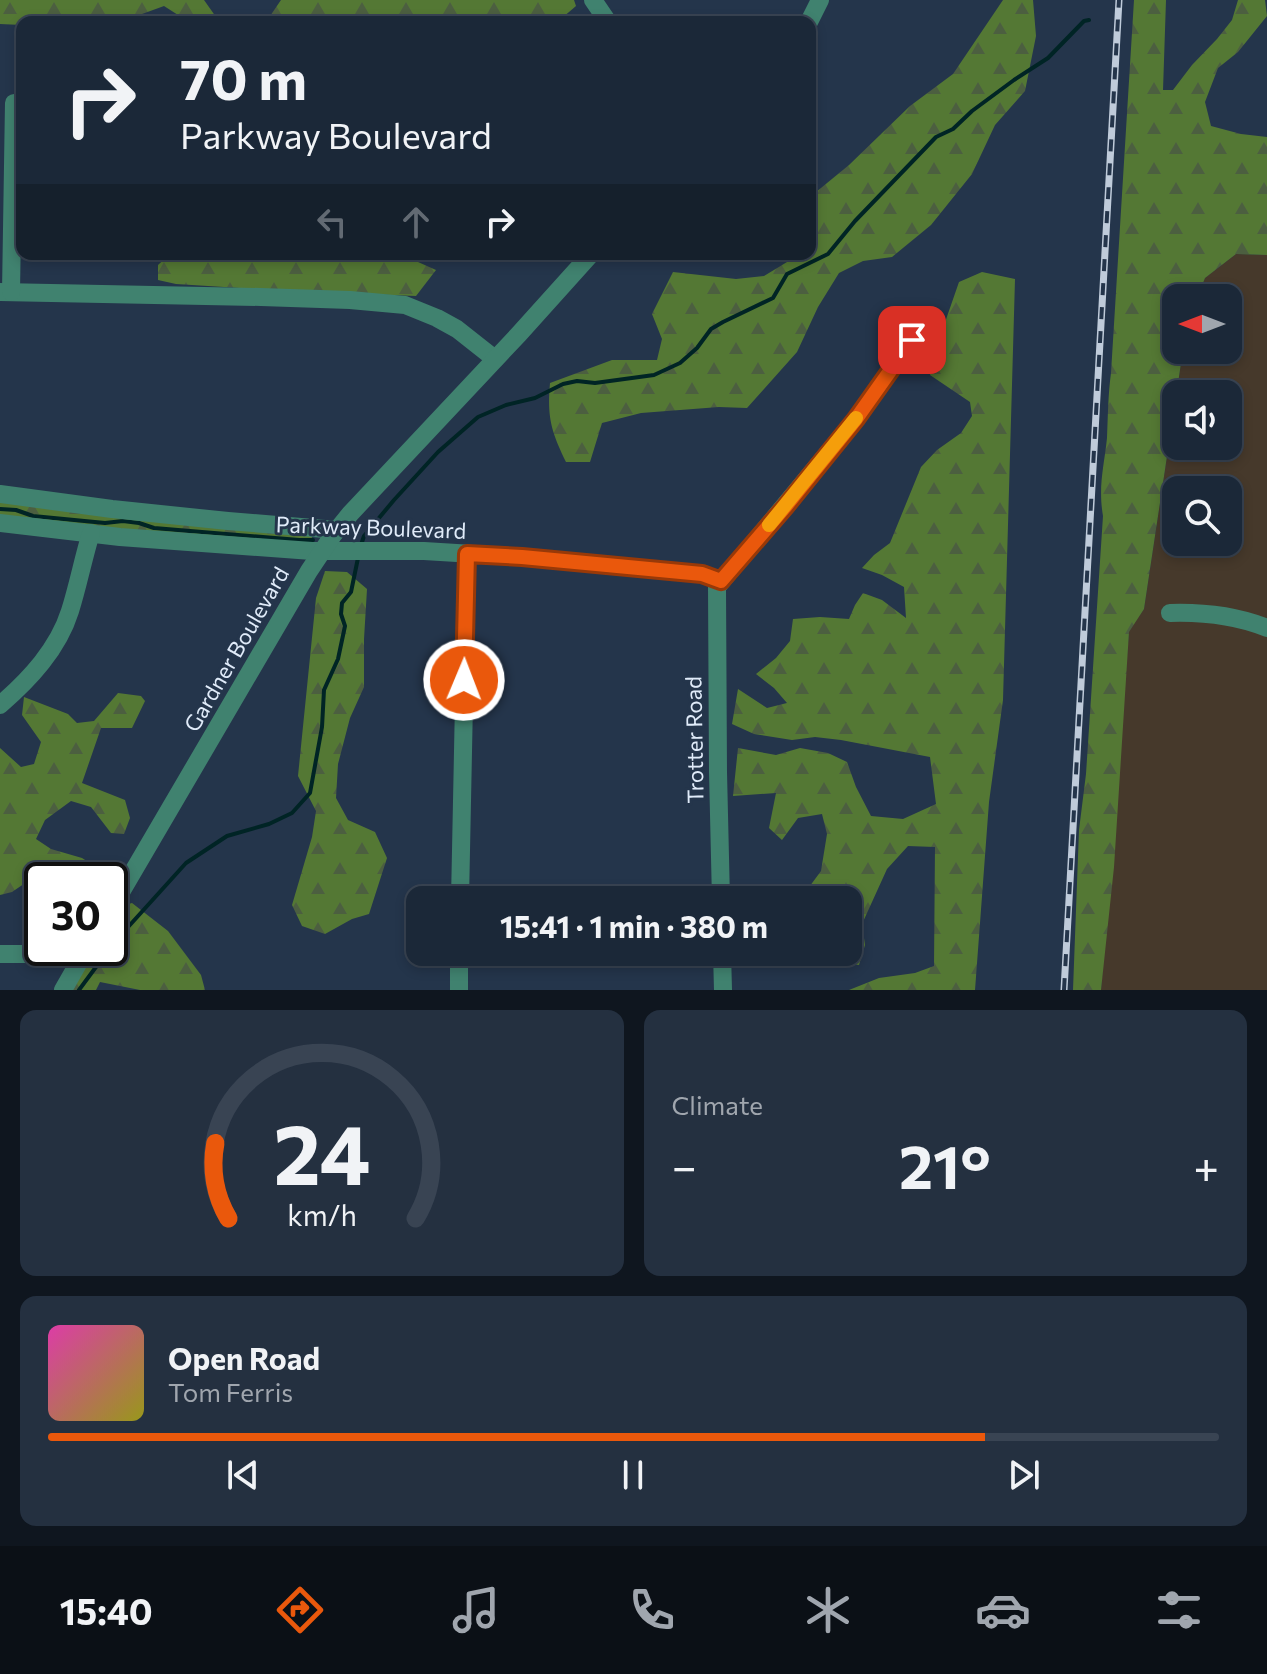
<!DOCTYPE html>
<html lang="en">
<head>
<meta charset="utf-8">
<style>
  body { margin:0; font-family:Commissioner,sans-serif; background:#243040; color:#f1f3f6; height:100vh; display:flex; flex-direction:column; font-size:30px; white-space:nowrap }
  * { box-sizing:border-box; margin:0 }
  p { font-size:26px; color:#a0a6ae }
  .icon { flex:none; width:44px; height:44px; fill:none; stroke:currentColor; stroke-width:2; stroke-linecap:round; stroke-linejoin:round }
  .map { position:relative; height:990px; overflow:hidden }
  .sheet { display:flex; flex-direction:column; gap:20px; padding:20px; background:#0f161f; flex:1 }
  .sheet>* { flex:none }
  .top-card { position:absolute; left:16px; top:16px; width:800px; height:244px; border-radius:16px; box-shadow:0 4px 12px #0003,0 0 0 2px #394453; background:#1b2838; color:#f1f3f6; overflow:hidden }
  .needle { width:52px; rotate:270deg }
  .buttons { position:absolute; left:1162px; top:284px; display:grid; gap:16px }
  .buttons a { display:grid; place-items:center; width:80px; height:80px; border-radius:16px; background:#1b2838; box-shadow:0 4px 12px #0003,0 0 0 2px #394453; font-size:40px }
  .speed { position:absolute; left:24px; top:862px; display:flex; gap:16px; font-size:40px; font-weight:700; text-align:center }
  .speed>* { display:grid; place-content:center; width:104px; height:104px; border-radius:50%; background:#1b2838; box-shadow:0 4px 12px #0003,0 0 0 2px #394453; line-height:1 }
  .speed .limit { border:4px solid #111; border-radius:12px; background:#fff; color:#111 }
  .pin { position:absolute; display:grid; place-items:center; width:68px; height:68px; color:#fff; margin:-34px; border-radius:16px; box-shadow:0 4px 12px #0006 }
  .me { position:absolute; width:88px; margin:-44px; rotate:1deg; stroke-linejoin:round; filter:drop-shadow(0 0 6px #0008) }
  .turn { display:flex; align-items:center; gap:28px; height:168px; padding:0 32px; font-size:36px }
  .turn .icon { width:104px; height:104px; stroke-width:2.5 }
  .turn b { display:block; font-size:56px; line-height:68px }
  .lanes { display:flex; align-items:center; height:76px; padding:0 32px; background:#0003; justify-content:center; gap:40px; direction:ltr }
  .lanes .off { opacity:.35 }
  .big { font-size:60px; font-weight:700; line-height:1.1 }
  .sheet .widget { flex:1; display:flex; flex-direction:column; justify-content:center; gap:12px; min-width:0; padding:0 28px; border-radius:16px; background:#243040 }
  .sheet .dial { align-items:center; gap:0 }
  .dial svg { height:208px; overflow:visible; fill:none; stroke:#394453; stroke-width:7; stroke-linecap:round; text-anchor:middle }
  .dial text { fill:#f1f3f6; stroke:none }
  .song { display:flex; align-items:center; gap:24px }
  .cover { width:96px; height:96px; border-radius:12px; background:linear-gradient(135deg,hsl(320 70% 55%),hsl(60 70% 35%)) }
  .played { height:8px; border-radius:4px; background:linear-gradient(90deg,#ea580c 80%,#394453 80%) }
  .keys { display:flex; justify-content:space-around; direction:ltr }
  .heat { display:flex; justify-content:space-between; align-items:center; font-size:44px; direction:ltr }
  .sheet .tiles { flex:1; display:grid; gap:20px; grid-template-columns:1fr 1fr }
  .widget:last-child { grid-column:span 2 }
  .trip { position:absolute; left:406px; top:886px; width:456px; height:80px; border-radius:16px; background:#1b2838; box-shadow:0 4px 12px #0003,0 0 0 2px #394453; font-weight:700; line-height:80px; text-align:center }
  .tabs { display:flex; height:128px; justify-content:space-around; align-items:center; background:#0b1016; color:#a0a6ae }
  .tabs .icon { width:56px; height:56px }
  .tabs .on { color:#ea580c }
  .tabs b { font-size:36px; color:#f1f3f6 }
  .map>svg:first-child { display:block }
  .industrial { fill:#46392b; fill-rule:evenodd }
  .forest { fill:url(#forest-firs) }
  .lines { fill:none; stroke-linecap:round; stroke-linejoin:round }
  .stream { stroke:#002425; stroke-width:4 }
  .minor { stroke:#40826f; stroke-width:18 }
  .rail-casing { stroke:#bfcbda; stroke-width:7 }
  .rail { stroke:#24354b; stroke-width:4; stroke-dasharray:12; stroke-linecap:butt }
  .route-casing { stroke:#983908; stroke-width:20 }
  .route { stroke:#ea580c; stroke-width:14 }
  .slow { stroke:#f59e0b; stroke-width:14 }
  .labels { text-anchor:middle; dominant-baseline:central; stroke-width:6; stroke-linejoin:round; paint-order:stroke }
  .street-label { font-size:22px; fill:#e0ebf9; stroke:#24354b }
</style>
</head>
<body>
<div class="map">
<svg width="1267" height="990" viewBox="0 0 1267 990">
  <defs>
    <pattern id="forest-firs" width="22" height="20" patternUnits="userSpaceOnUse" patternTransform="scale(2)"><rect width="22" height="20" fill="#547834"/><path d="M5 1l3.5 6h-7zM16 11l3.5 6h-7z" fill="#4c5f40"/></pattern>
  </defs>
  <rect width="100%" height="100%" fill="#24354b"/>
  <path class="industrial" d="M 1236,254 L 1267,255 L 1267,990 L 1101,990 L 1129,631 L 1144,609 L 1183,350 L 1228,350 L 1228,298 L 1197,298 L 1205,278 ZM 1176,394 L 1228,394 L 1228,446 L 1176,446 ZM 1176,490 L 1228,490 L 1228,542 L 1176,542 Z"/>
  <g class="forest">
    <polygon points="0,0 204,0 216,17 230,17 227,22 189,22 164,6 120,22 22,22 22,25 0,24"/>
    <polygon points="281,0 574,0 576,6 562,18 526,16 524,22 321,22 320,20 317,22 266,22"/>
    <path d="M 1003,0 L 1033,0 L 1036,36 L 1025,91 L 995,125 L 972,174 L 931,225 L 892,257 L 863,261 L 839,273 L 818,307 L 797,352 L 747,408 L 719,407 L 641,413 L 602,423 L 590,462 L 566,462 C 551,431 547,417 550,383 L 612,360 L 657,360 L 662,339 L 652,314 L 673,272 L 736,279 L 764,276 L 792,259 L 792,254 L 810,254 L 810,197 L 849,165 L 910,106 L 953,74 Z"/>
    <path d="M 1134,0 L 1166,0 L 1163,90 L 1173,90 L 1192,65 L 1217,39 L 1232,20 L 1238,0 L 1265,0 L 1267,16 L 1238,52 L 1218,68 L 1205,102 L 1211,126 L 1241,134 L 1267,137 L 1267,255 L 1236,254 L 1205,278 L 1197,298 L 1176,298 L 1176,350 L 1183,350 L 1144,609 L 1129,632 L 1114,867 L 1101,990 L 1073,990 L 1079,830 L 1086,774 L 1103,516 C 1098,486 1104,467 1107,438 C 1108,416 1108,395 1111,373 Z"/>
    <polygon points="170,254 400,254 436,270 416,296 288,291 176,284 158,280 158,265"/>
    <polygon points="982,272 1015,279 1003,700 989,802 975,990 849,990 879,978 915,973 934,966 935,847 908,846 887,869 862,924 865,945 859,965 830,962 807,952 791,956 737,961 734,952 848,952 848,900 805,900 804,894 821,871 827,834 822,814 798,818 782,840 769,828 776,793 733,796 738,748 776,755 800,748 828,753 847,762 856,787 871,816 903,819 936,804 930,757 841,740 815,737 792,740 754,734 732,724 738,689 767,708 787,703 774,688 756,674 776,658 790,641 793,619 820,617 849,619 855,605 863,593 882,600 906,618 904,587 882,575 862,568 874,555 890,543 921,467 937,450 961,433 972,416 970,402 930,375 934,354 959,282"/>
    <polygon points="0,499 311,533 313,543 192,537 0,516"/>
    <polygon points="325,571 347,572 367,589 364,639 364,687 350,718 338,764 336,798 348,820 375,832 387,858 369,914 352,919 325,934 302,926 292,905 312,837 316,811 298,776 316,598"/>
    <polygon points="118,693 141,696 145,701 132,728 101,728 82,783 125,800 130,818 124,834 111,833 91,807 71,801 45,820 36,839 51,849 82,858 113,878 110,884 110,880 57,880 53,876 34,877 12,892 0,895 0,748 21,767 34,764 41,742 22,715 24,697 68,714 77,723 94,721"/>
    <polygon points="132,903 168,931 201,975 205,990 140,990 100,982 96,990 71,990 95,948 110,948 110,921 118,907"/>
  </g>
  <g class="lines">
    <g class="stream">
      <polyline points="0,509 16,510 33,516 105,523 123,521 139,523 154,528 299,540 313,540"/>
      <polyline points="361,545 364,536 394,500 438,452 478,417 506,405 535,398 563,384 577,381 595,383 654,375 680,363 697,348 711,329 723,322 773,298 787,274 828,254 855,221 936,137 953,129 972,111 1014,80 1048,58 1084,21 1089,20"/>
      <polyline points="110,947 186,863 227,836 269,824 292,813 310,793 322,727 324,690 338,659 345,626 341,614 342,603 351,592 358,558"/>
      <polyline points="79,990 110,948"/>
    </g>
    <g class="minor">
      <polyline points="593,0 608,22"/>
      <polyline points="809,22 820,0"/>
      <polyline points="0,292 261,297 350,300 405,305 437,318 457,329 495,359"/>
      <polyline points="11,292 14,103"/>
      <polyline points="0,494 112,509 228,521 337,530"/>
      <polyline points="0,523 120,537 312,551 424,551 522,557 702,574 721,581"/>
      <path d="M 1170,613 C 1203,612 1237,616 1267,628"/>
      <path d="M 0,705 C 30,679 58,649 70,611 C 78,586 83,559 91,533"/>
      <polyline points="460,900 467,554"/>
      <polyline points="721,900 718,772 717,587 856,419 912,340"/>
      <polyline points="110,911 309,571 333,535 350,514 519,334 591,254"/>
      <polyline points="722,952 723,990"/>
      <polyline points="0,954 84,954"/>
      <polyline points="63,990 87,948"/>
      <polyline points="459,990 459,952"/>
    </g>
    <g class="rail-casing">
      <polyline id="rail" points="1064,990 1119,0"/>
    </g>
    <use href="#rail" class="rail"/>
  </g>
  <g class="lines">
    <g class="route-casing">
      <polyline id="route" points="464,680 467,554 522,557 702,574 721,581 785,507 856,419 912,340"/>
    </g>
    <use href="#route" class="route"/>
    <polyline class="slow" points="769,525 856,418"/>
  </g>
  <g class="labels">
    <g class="street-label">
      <text transform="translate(371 527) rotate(2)">Parkway Boulevard</text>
      <text transform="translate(236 649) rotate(-60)">Gardner Boulevard</text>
      <text transform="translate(694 740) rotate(-91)">Trotter Road</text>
    </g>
  </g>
</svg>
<div class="buttons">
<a><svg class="needle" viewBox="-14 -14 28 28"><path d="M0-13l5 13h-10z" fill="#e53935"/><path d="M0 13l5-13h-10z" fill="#a0a6ae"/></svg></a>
<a><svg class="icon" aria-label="sound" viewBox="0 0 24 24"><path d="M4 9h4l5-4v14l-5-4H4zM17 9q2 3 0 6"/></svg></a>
<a><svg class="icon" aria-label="search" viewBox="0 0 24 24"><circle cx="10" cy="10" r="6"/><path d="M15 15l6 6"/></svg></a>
</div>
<div class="speed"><div class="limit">30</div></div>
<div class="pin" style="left:912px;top:340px;background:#d93025"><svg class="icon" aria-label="arrive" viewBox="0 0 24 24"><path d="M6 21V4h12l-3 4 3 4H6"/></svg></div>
<svg class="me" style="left:464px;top:680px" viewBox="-20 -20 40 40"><circle r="17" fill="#ea580c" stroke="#fff" stroke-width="3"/><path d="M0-11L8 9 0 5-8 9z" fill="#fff"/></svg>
<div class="trip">15:41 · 1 min · 380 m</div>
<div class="top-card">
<div class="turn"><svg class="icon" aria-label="right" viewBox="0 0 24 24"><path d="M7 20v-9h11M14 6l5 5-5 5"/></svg><div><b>70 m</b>Parkway Boulevard</div></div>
<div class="lanes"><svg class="icon off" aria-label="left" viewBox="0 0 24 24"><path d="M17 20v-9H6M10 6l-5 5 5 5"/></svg><svg class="icon off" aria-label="ahead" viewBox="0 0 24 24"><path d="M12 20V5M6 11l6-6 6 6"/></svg><svg class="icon" aria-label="right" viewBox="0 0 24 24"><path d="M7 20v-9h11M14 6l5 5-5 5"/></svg></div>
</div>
</div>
<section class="sheet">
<div class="tiles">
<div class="widget dial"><svg viewBox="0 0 100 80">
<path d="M14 69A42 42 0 1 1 86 69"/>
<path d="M14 69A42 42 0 0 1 9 40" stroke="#ea580c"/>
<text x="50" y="56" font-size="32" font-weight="700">24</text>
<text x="50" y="72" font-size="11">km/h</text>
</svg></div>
<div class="widget"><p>Climate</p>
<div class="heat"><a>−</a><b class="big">21°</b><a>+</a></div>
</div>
<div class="widget">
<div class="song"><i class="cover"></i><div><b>Open Road</b><p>Tom Ferris</p></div></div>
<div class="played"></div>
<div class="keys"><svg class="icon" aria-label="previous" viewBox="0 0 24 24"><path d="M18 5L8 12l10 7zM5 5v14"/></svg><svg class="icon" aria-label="pause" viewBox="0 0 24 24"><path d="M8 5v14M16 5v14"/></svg><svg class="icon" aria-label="next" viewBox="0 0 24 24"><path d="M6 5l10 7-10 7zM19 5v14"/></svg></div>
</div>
</div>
</section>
<nav class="tabs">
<b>15:40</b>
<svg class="icon on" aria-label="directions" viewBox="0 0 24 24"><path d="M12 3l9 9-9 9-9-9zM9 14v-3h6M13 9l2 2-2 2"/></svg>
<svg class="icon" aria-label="music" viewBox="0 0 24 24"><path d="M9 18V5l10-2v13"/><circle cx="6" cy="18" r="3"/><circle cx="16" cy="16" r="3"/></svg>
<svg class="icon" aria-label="phone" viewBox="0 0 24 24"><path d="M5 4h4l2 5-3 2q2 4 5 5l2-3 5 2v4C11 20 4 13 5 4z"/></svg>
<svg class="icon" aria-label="climate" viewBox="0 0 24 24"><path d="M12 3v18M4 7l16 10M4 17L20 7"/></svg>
<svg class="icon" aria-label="car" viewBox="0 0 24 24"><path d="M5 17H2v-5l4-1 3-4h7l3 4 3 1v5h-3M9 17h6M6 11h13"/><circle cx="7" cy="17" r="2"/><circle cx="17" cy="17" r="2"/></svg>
<svg class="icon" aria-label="filters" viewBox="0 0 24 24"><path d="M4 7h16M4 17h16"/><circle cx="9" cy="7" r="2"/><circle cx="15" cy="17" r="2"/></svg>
</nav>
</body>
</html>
